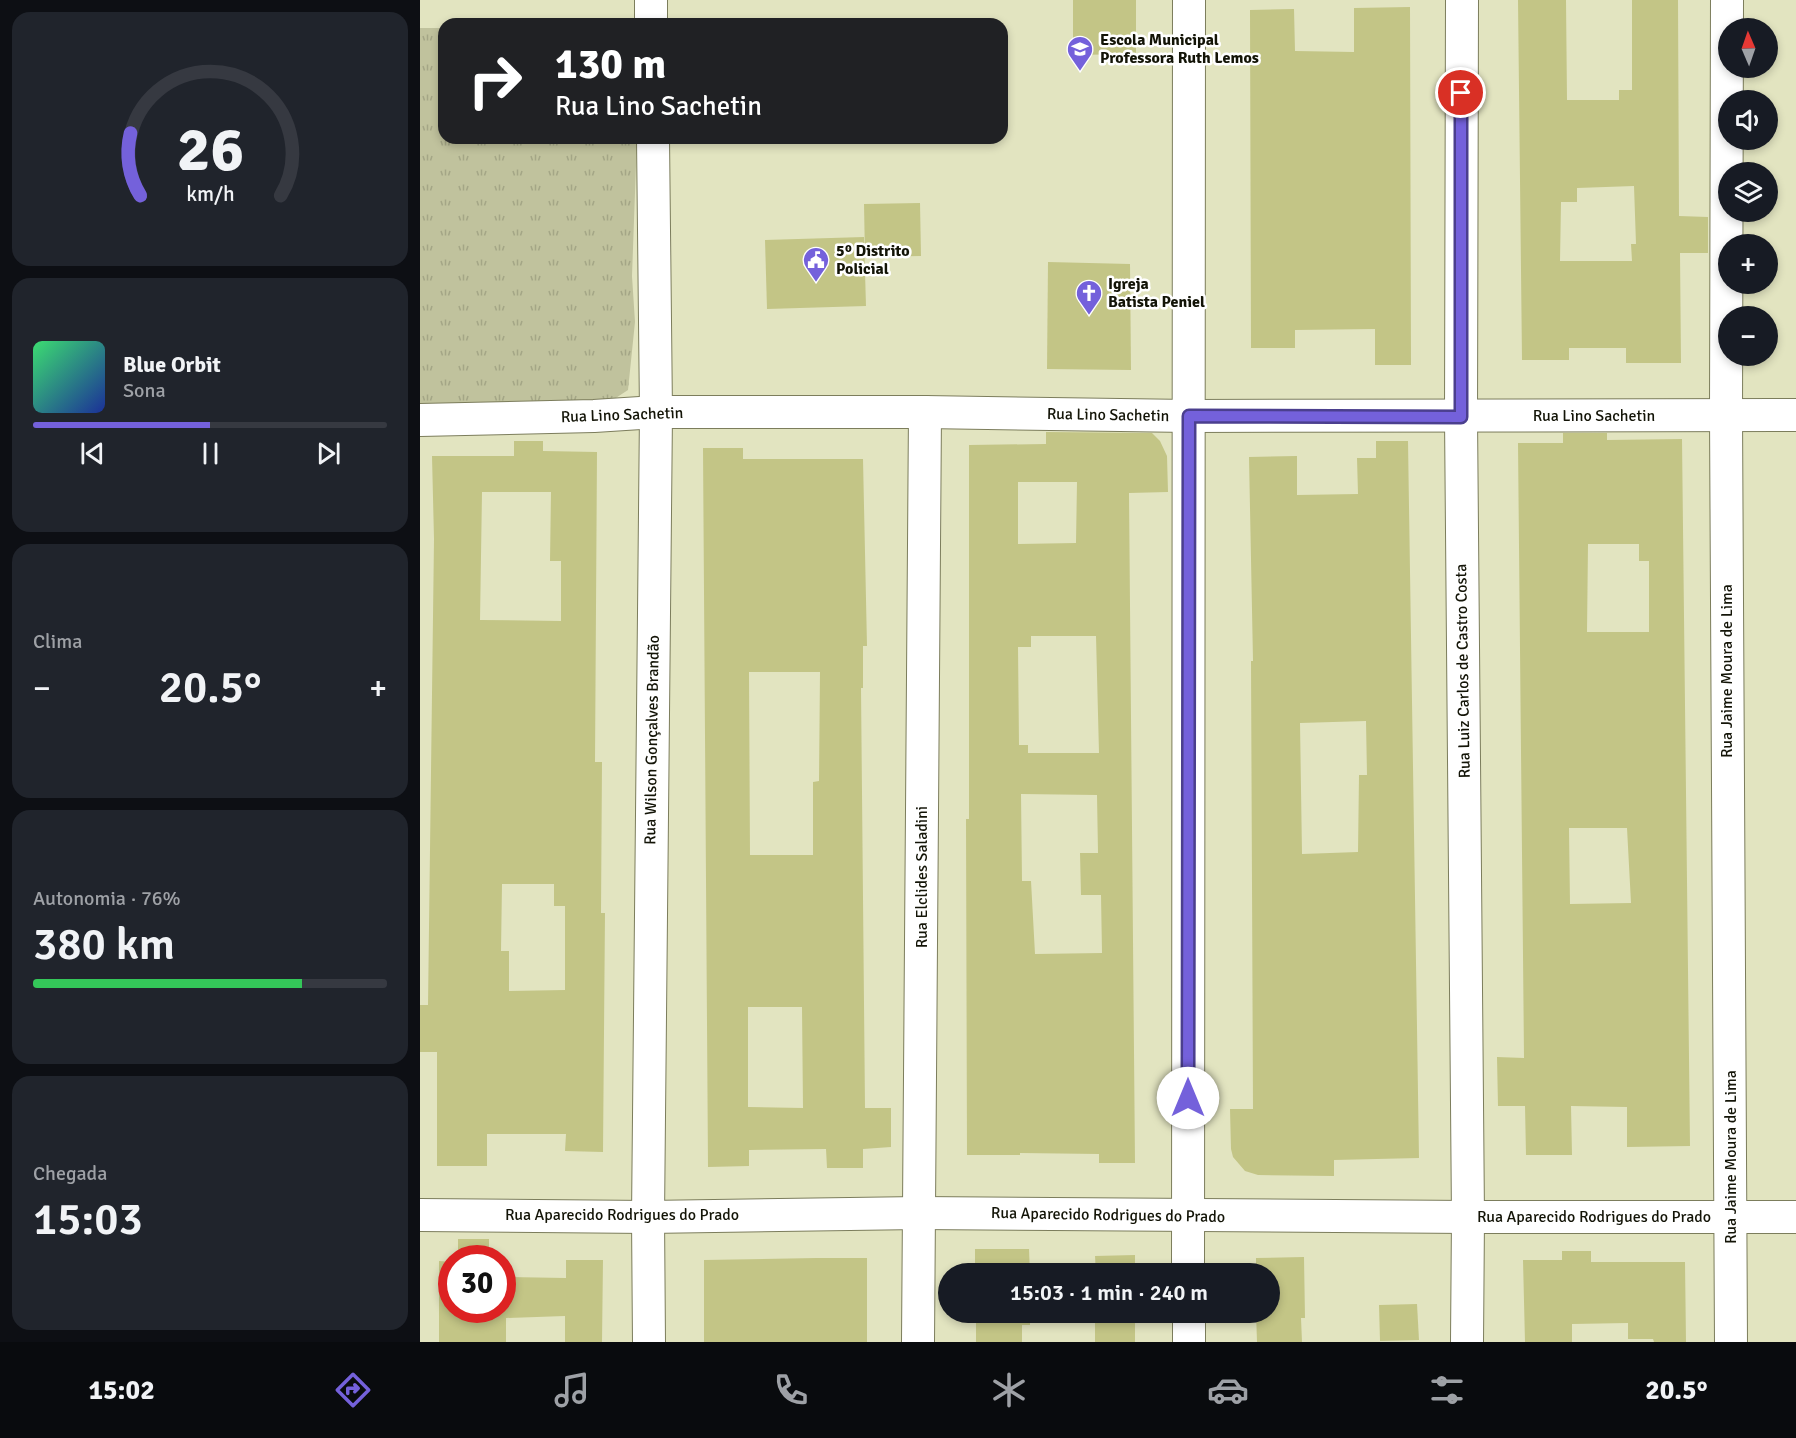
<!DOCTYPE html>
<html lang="pt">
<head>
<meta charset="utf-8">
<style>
  body { margin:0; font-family:Signika,sans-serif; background:#20242c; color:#f1f3f6; height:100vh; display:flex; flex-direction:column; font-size:22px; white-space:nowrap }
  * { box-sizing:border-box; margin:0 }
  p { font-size:20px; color:#9ea1a6 }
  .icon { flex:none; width:33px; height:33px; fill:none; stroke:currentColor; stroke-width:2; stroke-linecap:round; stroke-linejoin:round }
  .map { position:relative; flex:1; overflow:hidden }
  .details { display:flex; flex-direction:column; gap:12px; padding:12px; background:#0d0f14; width:420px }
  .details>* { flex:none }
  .top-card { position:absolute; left:18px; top:18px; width:570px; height:126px; border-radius:18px; box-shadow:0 3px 9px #0003; background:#202124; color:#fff; overflow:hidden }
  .needle { width:39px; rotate:358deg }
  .tools { position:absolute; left:1298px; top:18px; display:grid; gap:12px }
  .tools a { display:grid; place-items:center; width:60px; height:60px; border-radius:50%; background:#171b24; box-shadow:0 3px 9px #0003; font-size:30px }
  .speed { position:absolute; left:18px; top:1245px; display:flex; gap:12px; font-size:30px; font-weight:700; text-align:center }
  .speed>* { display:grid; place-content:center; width:78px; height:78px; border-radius:50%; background:#171b24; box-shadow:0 3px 9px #0003; line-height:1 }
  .speed .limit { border:9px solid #d22; background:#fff; color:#111 }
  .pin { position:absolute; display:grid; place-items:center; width:51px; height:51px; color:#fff; margin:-26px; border:3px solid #fff; border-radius:50%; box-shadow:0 2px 6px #0007 }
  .me { position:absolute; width:66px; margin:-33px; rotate:0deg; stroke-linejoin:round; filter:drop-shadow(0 0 4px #0008) }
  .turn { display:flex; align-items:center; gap:21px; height:126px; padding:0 18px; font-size:27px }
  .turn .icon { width:78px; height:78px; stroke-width:2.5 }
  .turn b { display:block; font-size:42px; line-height:51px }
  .big { font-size:45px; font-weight:600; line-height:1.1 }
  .details .card { flex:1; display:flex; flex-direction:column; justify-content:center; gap:9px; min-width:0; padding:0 21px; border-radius:18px; background:#20242c }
  .details .dial { align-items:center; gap:0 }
  .dial svg { height:156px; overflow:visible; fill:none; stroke:#363941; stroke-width:7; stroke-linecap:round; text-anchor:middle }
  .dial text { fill:#f1f3f6; stroke:none }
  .song { display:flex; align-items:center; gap:18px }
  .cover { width:72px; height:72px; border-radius:9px; background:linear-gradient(135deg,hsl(140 70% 55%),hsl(230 70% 35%)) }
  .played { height:6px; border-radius:3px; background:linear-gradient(90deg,#7461db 50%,#363941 50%) }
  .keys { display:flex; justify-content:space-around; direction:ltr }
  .heat { display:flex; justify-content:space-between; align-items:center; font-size:33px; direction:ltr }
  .charge { height:9px; border-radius:4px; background:linear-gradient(90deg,#34c759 76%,#363941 0) }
  .trip { position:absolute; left:518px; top:1263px; width:342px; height:60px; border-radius:30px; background:#171b24; box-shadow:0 3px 9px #0003; font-weight:600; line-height:60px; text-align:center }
  .dock { display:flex; height:96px; justify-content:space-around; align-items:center; background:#090b0e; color:#9ea1a6 }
  .dock .icon { width:42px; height:42px }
  .dock .on { color:#7461db }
  .dock b { font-size:27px; color:#f1f3f6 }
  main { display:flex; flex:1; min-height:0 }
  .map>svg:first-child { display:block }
  .park { fill:url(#park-tufts) }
  .building { fill:#c3c586; fill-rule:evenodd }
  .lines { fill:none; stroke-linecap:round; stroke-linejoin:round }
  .minor-casing { stroke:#7c7d5c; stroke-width:34 }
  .minor { stroke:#fff; stroke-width:32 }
  .route-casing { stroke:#4b3f8e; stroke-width:15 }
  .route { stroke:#7461db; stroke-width:10 }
  .labels { text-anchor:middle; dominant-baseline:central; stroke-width:5; stroke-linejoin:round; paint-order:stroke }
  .poi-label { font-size:16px; font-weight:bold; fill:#131407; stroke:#fff; text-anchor:start }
  .street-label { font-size:16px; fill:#131407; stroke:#fff }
</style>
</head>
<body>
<main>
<section class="details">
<div class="card dial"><svg viewBox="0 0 100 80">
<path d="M14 69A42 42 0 1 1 86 69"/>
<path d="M14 69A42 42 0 0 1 9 37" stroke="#7461db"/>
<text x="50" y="56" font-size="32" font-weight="700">26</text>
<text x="50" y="72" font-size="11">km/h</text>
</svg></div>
<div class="card">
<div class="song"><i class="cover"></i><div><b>Blue Orbit</b><p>Sona</p></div></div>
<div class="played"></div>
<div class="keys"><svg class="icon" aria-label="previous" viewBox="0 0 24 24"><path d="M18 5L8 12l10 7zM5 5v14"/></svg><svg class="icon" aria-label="pause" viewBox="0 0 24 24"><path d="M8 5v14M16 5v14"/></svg><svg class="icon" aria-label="next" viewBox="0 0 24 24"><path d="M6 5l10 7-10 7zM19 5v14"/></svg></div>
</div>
<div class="card"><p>Clima</p>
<div class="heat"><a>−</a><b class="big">20.5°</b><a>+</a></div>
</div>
<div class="card"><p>Autonomia · 76%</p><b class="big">380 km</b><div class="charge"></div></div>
<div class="card"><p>Chegada</p><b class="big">15:03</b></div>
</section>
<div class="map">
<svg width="1376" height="1342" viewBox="0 0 1376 1342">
  <defs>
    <pattern id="park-tufts" width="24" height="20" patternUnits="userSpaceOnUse" patternTransform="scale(1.5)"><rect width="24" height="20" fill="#c0c29d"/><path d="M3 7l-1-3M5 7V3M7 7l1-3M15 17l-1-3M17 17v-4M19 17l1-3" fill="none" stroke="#a4a686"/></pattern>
  </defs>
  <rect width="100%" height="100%" fill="#e2e4c0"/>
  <polygon class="park" points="0,28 24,28 24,138 217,138 212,276 215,322 208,390 182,407 0,403"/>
  <g class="building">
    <polygon points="653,0 716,0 716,54 653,55"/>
    <path d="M 1098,0 L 1146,0 L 1147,100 L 1199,100 L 1199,90 L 1212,90 L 1212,0 L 1258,0 L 1259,216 L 1288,217 L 1288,253 L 1260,253 L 1261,363 L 1206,363 L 1206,348 L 1149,348 L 1149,360 L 1102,360 ZM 1214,186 L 1216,244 L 1211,244 L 1212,261 L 1140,261 L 1141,202 L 1157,202 L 1157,188 Z"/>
    <polygon points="990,7 991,365 955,365 955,329 875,330 875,348 831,348 830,10 874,9 875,51 934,52 934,8"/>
    <polygon points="500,203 501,256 445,257 444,204"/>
    <polygon points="444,237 446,306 347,309 345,240"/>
    <polygon points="628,262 710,264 711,370 627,369"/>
    <path d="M 626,432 L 732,433 L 740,441 L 747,456 L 748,492 L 709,493 L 715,1163 L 679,1163 L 679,1154 L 600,1153 L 600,1155 L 547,1155 L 546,819 L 549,819 L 549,445 L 626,444 ZM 598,482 L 657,482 L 656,543 L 598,544 ZM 611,636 L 676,636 L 679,753 L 608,753 L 608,745 L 599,745 L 598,647 L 611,647 ZM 601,794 L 677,795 L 678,853 L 660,853 L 661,895 L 681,895 L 682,953 L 615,954 L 611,881 L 602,881 Z"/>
    <path d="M 1143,433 L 1187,433 L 1187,440 L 1262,439 L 1270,1146 L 1207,1147 L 1207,1107 L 1151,1106 L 1152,1155 L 1106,1155 L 1105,1106 L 1078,1106 L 1077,1057 L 1104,1058 L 1098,443 L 1143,443 ZM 1168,544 L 1219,544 L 1219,561 L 1229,561 L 1229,632 L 1167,632 ZM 1149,828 L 1207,828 L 1211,903 L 1150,904 Z"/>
    <path d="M 94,441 L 123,441 L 123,451 L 177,452 L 175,762 L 182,762 L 181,913 L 185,913 L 183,1152 L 145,1151 L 146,1134 L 67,1134 L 67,1166 L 17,1166 L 17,1052 L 0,1052 L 0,1005 L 8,1005 L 14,539 L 12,456 L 94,456 ZM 62,492 L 131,492 L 130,561 L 141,561 L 141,621 L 60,620 ZM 82,884 L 134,884 L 134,906 L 145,906 L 145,990 L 89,991 L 89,951 L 81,951 Z"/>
    <path d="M 956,441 L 988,441 L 999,1158 L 914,1160 L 914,1176 L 838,1175 L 825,1171 L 813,1157 L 811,1149 L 810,1109 L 833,1109 L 831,661 L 833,661 L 829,457 L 877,456 L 877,495 L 938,494 L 937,458 L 956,458 ZM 946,721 L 947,775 L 939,775 L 938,852 L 882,854 L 880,723 Z"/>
    <path d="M 283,448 L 323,448 L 323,459 L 443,459 L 447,646 L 443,646 L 443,688 L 441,688 L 445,1108 L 471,1108 L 471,1147 L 443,1149 L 443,1168 L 407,1168 L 406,1149 L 329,1150 L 329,1166 L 288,1167 ZM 329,672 L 400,672 L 399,781 L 393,782 L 393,855 L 330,855 ZM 328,1007 L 382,1007 L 383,1108 L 328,1107 Z"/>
    <rect x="38" y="1239" width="31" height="19"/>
    <polygon points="555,1249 609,1249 610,1274 555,1274"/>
    <polygon points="1142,1251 1171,1251 1171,1262 1265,1262 1266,1342 1234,1342 1233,1339 1208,1339 1208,1323 1152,1324 1152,1342 1105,1342 1103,1260 1142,1260"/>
    <polygon points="715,1255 715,1274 676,1274 675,1256"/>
    <polygon points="884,1257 885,1318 881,1318 882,1342 837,1342 836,1312 849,1312 849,1274 836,1274 836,1258"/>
    <polygon points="396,1258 447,1258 447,1342 284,1342 284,1260"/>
    <polygon points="146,1260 183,1260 182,1342 145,1342 145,1316 86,1318 86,1342 19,1342 19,1261 32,1262 32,1310 82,1310 82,1277 146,1278"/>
    <polygon points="997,1304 999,1340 960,1341 959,1305"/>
    <polygon points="556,1312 610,1312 610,1325 602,1325 602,1342 556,1342"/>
    <rect x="675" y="1312" width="40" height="30"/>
  </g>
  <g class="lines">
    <g class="minor-casing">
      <g id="minor">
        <polyline points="231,0 231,24"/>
        <polyline points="1042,0 1041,417 1048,1217 1047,1342"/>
        <polyline points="1307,0 1306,415 1311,1342"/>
        <polyline points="0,420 174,416 236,412 505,412 769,416 1376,415"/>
        <polyline points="0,1215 228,1217 499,1213 1048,1217 1376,1217"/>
        <polyline points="768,1274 769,0"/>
        <polyline points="769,1312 769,1342"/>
        <polyline points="229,1342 228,1217 236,412 233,138"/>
        <polyline points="498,1342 505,412"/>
      </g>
    </g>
    <use href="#minor" class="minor"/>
  </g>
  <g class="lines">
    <g class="route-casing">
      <polyline id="route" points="768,1098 769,416 1041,417 1041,93"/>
    </g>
    <use href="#route" class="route"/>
  </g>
  <defs>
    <g id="school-pin" transform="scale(1.35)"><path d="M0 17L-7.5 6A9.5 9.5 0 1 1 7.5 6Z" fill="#7461db" stroke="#fff"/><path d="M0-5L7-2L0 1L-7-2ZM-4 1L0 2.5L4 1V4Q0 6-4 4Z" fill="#fff"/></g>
    <g id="civic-pin" transform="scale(1.35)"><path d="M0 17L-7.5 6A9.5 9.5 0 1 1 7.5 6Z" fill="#7461db" stroke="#fff"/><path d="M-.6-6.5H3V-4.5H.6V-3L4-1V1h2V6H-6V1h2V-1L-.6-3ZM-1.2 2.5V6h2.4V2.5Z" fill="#fff"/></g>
    <g id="church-pin" transform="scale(1.35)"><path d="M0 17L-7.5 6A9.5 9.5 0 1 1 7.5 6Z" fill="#7461db" stroke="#fff"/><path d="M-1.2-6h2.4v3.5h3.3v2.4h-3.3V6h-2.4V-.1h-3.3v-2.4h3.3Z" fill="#fff"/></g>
  </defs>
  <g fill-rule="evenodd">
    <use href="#school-pin" x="660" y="49"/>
    <use href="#civic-pin" x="396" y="260"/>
    <use href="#church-pin" x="669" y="293"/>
  </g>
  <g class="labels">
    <g class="poi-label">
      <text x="680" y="40">Escola Municipal<tspan x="680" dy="18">Professora Ruth Lemos</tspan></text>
      <text x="416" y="251">5º Distrito<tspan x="416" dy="18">Policial</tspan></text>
      <text x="688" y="284">Igreja<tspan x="688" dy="18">Batista Peniel</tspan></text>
    </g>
    <g class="street-label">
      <text transform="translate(202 415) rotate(-2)">Rua Lino Sachetin</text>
      <text transform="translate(688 415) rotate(1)">Rua Lino Sachetin</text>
      <text x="1174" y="416">Rua Lino Sachetin</text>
      <text transform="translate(1043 671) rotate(-91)">Rua Luiz Carlos de Castro Costa</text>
      <text transform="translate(1307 671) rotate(-90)">Rua Jaime Moura de Lima</text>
      <text transform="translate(232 740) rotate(-89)">Rua Wilson Gonçalves Brandão</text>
      <text transform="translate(502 877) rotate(-90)">Rua Elclides Saladini</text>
      <text transform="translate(1311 1157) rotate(-90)">Rua Jaime Moura de Lima</text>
      <text x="202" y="1215">Rua Aparecido Rodrigues do Prado</text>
      <text transform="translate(688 1215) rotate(1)">Rua Aparecido Rodrigues do Prado</text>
      <text x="1174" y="1217">Rua Aparecido Rodrigues do Prado</text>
    </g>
  </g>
</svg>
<div class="tools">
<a><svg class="needle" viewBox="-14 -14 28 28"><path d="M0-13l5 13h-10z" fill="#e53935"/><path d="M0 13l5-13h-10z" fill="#9ea1a6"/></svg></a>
<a><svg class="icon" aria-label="sound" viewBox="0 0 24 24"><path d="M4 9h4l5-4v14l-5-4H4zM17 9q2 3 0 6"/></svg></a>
<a><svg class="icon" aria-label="layers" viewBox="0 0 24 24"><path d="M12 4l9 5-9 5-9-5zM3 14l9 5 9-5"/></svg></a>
<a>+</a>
<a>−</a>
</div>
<div class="speed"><div class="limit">30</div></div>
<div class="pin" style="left:1041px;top:93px;background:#d93025"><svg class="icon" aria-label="arrive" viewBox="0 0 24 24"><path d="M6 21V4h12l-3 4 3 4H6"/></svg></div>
<svg class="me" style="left:768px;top:1098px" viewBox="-20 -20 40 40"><circle r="19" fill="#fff"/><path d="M0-13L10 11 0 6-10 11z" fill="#7461db"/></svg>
<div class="trip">15:03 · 1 min · 240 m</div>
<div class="top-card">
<div class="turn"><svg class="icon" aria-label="right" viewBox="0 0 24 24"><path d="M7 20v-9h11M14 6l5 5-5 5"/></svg><div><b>130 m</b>Rua Lino Sachetin</div></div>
</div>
</div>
</main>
<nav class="dock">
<b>15:02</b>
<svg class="icon on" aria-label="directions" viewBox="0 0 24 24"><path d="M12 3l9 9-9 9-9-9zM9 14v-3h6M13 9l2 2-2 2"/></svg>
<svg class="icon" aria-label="music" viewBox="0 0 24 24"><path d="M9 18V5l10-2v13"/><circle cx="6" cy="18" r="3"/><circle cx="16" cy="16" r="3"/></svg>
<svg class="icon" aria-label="phone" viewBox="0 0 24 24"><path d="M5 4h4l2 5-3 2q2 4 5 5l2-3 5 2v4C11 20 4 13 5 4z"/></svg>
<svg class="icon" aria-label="climate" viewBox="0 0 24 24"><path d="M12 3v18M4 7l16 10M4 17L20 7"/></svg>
<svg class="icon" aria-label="car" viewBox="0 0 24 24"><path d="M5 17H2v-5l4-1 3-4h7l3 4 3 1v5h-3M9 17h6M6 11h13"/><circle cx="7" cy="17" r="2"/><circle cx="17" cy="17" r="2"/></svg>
<svg class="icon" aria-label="filters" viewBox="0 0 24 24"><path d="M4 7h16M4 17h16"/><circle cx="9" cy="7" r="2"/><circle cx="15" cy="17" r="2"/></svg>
<b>20.5°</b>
</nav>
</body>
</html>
